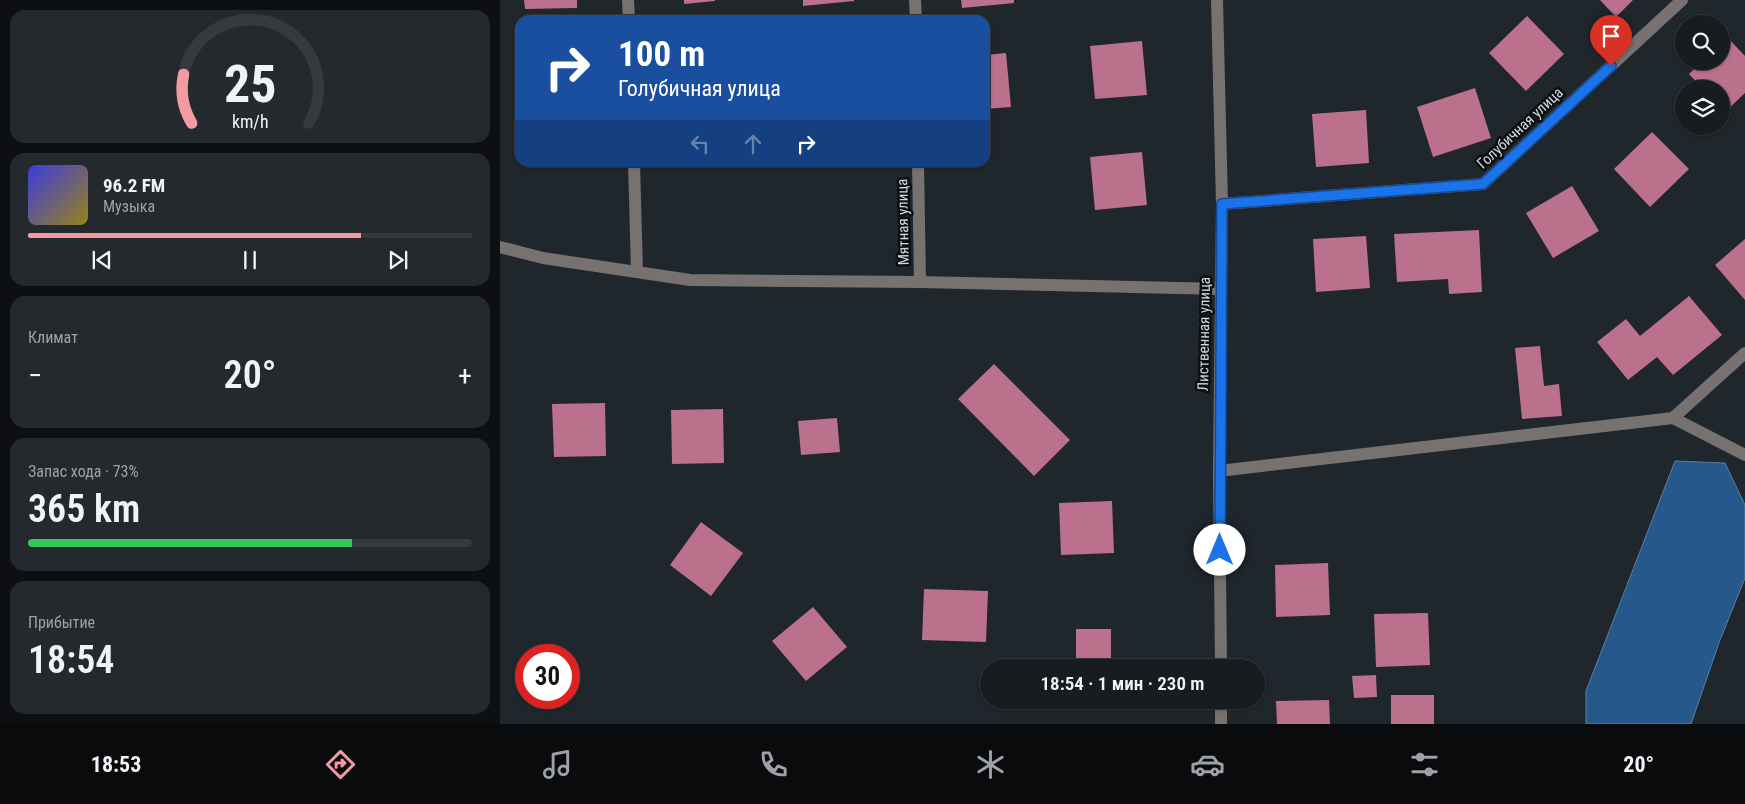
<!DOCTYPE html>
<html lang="ru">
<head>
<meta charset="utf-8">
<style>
  body { margin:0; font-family:"Roboto Condensed",sans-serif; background:#24292e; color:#f1f3f6; height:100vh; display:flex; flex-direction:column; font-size:19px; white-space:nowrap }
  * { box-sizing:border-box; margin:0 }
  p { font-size:16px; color:#9ea1a5 }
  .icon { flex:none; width:28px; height:28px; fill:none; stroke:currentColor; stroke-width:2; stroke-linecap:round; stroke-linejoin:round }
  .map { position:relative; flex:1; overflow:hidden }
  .drawer { display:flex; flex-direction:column; gap:10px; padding:10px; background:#0d0f12; width:500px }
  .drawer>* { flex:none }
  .guide { position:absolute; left:15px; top:15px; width:475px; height:152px; border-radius:15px; box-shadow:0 1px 4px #0004,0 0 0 1px #363a3f; background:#1a4fa0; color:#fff; overflow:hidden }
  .fabs { position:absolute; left:1175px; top:15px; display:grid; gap:10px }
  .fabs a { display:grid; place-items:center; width:55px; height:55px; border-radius:50%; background:#171c21; box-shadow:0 1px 4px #0004,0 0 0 1px #363a3f; font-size:25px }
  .speed { position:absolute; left:15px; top:644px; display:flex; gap:10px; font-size:25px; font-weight:700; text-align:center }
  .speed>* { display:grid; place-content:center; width:65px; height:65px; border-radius:50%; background:#171c21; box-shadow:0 1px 4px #0004,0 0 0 1px #363a3f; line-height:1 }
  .speed .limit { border:8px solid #d22; background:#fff; color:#111 }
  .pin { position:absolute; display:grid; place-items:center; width:42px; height:42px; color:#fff; margin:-51px -21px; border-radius:50% 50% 50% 0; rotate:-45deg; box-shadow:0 0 5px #0007 }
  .pin .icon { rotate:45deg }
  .me { position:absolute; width:55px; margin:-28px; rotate:0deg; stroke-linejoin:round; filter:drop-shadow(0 0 4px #0008) }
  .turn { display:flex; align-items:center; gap:18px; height:105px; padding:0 20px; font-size:22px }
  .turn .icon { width:65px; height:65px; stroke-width:2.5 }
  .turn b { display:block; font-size:35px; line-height:42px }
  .lanes { display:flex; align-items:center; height:48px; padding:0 20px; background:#0003; justify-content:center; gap:25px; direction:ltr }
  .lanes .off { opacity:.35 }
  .big { font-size:38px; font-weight:600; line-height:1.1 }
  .drawer .tile { flex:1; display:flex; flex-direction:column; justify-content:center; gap:8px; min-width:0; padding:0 18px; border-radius:15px; background:#24292e }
  .drawer .dial { align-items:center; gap:0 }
  .dial svg { height:130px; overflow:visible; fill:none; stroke:#363a3f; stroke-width:7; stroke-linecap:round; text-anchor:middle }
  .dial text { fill:#f1f3f6; stroke:none }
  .song { display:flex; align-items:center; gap:15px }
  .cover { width:60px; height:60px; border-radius:8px; background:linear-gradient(135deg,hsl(240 70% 55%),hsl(50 70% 35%)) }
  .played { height:5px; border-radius:2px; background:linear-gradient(90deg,#f49aa3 75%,#363a3f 75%) }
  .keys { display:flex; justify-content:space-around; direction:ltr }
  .heat { display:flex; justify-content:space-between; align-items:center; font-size:28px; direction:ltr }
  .charge { height:8px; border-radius:4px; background:linear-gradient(90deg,#34c759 73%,#363a3f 0) }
  .trip { position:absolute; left:480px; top:659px; width:285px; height:50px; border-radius:25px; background:#171c21; box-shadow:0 1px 4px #0004,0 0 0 1px #363a3f; font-weight:600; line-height:50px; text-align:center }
  .dock { display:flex; height:80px; justify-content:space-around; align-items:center; background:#090b0d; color:#9ea1a5 }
  .dock .icon { width:35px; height:35px }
  .dock .active { color:#f49aa3 }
  .dock b { font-size:22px; color:#f1f3f6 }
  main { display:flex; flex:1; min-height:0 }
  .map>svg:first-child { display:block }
  .water { fill:#27588b; stroke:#5b7fa4 }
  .building { fill:#bb708b }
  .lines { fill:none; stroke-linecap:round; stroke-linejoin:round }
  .minor { stroke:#777270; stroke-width:12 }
  .route-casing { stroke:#114b97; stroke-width:12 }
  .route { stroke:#1a73e8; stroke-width:9 }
  .labels { text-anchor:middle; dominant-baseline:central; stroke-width:5; stroke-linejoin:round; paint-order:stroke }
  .street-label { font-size:15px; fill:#d5dade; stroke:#0c0f11 }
</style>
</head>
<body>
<main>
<section class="drawer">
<div class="tile dial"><svg viewBox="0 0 100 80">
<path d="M14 69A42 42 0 1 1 86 69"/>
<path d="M14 69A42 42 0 0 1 9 39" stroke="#f49aa3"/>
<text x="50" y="56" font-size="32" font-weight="700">25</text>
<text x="50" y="72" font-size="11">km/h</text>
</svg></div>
<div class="tile">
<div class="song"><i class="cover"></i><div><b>96.2 FM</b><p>Музыка</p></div></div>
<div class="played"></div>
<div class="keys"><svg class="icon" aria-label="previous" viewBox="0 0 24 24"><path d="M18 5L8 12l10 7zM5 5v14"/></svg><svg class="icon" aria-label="pause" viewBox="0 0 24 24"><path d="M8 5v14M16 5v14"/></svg><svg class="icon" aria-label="next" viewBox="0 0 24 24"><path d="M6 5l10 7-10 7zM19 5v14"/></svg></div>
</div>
<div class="tile"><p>Климат</p>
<div class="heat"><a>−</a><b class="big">20°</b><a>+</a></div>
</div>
<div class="tile"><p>Запас хода · 73%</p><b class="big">365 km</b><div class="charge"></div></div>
<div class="tile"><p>Прибытие</p><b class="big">18:54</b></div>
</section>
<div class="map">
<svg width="1245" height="724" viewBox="0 0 1245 724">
  <rect width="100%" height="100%" fill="#1f262c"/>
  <polygon class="water" points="1175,461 1225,463 1245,505 1245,578 1220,640 1191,724 1086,724 1086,691"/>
  <g class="building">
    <polygon points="24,0 77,0 77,8 25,9"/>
    <polygon points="184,0 215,0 215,1 184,4"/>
    <polygon points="303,0 354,0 354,1 303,6"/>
    <polygon points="461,0 514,0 514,3 462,8"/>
    <polygon points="1100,0 1133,0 1116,17"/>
    <polygon points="1027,16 1064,54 1026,91 989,53"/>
    <polygon points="1227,37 1245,56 1245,93 1225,112 1221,108 1221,89 1203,89 1189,74 1202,61 1221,61 1221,43"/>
    <polygon points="642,41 647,95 595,99 590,46"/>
    <polygon points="506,53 511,107 485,109 485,55"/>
    <polygon points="975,88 991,138 933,157 917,107"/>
    <polygon points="866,110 869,163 816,167 812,114"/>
    <polygon points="1152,132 1189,169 1150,207 1114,169"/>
    <polygon points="642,152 647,205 595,210 590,157"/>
    <polygon points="1072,186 1099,231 1053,258 1026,213"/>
    <polygon points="979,230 982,292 949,294 948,279 897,282 894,234"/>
    <polygon points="866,236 870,288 816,292 813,239"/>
    <polygon points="1245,239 1245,300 1215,265"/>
    <polygon points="1189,296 1222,335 1173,375 1157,357 1128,380 1097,342 1126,319 1140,336"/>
    <polygon points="1040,346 1044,386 1059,384 1062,416 1022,419 1015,348"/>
    <polygon points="494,364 570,440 534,476 458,399"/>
    <polygon points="105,403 106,456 54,457 52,404"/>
    <polygon points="223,409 224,463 172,464 171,410"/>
    <polygon points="337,418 340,452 301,455 298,421"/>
    <polygon points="612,501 614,553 561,555 559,503"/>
    <polygon points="201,522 243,553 211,596 170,565"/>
    <polygon points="828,563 830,615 776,617 775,565"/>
    <polygon points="424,589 488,591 486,642 422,640"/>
    <polygon points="313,607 347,647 306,681 272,641"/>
    <polygon points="928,613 930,665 876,667 874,614"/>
    <rect x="576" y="629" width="35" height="39"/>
    <polygon points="876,675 877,697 854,698 852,676"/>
    <rect x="891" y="695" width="43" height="29"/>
    <polygon points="829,700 830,724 777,724 776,701"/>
  </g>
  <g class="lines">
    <g class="minor">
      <polyline points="128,0 129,20"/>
      <polyline points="415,0 416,20"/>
      <polyline points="717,0 722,204 719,471 721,668"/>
      <polyline points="134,162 137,272"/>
      <polyline points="418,162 420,282"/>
      <polyline points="722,204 983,184 1182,0"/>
      <polyline points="0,247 43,258 190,280 420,282 721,289"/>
      <polyline points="1173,418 1245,455"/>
      <polyline points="719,471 1173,418 1245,353"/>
      <polyline points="721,700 721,724"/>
    </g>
  </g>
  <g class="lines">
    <g class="route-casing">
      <polyline id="route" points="720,550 722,204 983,184 1111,66"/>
    </g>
    <use href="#route" class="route"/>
  </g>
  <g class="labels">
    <g class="street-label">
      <text transform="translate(1020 128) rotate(-43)">Голубичная улица</text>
      <text transform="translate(403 222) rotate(-91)">Мятная улица</text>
      <text transform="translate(704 334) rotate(-89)">Лиственная улица</text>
    </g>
  </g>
</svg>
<div class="fabs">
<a><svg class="icon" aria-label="search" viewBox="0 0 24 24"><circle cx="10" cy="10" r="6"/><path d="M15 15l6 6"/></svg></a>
<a><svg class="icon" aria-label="layers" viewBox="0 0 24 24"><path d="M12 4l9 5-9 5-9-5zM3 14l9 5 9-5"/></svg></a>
</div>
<div class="speed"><div class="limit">30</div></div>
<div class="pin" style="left:1111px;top:66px;background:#d93025"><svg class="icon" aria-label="arrive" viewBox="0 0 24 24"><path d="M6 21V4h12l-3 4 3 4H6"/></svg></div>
<svg class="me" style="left:720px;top:550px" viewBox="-20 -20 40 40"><circle r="19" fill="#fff"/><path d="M0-13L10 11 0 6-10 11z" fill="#1a73e8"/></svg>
<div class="trip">18:54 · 1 мин · 230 m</div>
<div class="guide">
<div class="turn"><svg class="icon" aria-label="right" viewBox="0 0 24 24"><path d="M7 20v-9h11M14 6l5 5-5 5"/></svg><div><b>100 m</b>Голубичная улица</div></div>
<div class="lanes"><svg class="icon off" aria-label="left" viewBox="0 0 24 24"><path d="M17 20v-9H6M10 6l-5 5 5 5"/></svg><svg class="icon off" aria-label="ahead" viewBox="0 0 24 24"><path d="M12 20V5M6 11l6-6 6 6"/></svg><svg class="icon" aria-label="right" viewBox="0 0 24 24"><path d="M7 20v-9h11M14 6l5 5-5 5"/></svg></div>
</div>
</div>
</main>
<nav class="dock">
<b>18:53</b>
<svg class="icon active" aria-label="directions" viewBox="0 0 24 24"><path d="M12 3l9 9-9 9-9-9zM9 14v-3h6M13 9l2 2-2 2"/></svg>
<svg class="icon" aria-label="music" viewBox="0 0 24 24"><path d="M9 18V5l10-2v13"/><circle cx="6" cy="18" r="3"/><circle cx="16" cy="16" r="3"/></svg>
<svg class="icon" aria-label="phone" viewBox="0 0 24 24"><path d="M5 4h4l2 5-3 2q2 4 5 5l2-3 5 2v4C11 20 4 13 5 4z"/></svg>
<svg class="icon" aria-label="climate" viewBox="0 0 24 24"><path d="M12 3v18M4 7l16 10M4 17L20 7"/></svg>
<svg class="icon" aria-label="car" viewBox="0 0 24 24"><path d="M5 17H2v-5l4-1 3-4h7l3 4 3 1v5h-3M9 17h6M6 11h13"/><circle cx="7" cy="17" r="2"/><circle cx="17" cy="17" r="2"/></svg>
<svg class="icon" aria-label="filters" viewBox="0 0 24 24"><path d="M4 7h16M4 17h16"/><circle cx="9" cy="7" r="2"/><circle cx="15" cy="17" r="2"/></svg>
<b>20°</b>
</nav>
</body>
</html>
